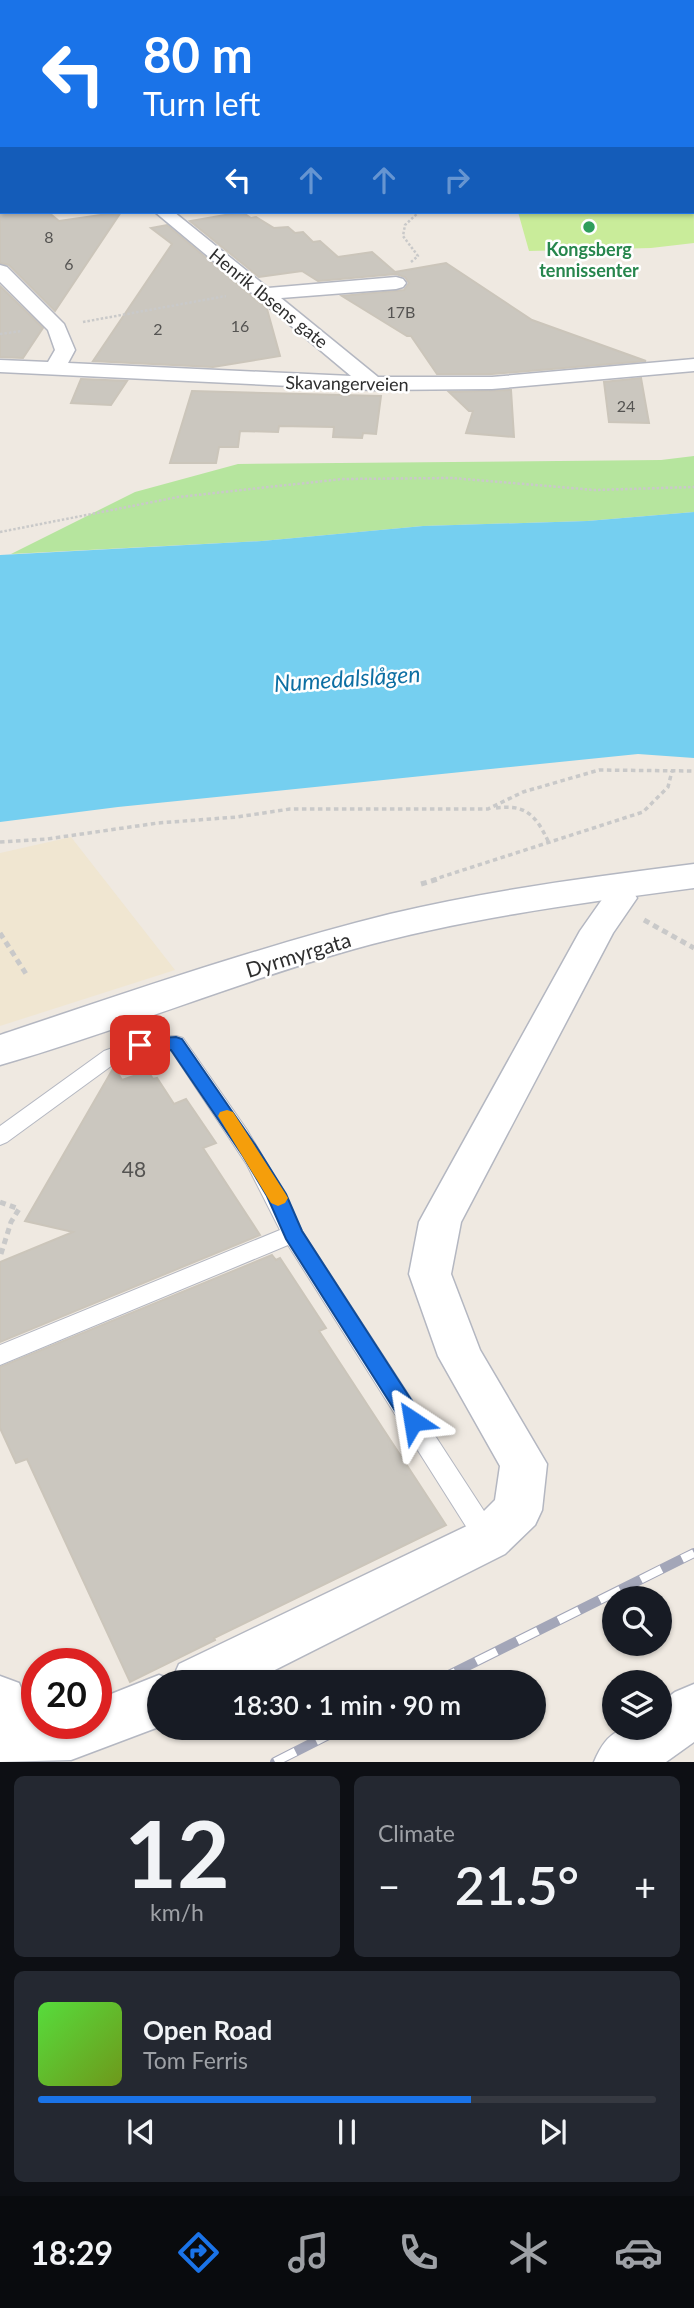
<!DOCTYPE html>
<html lang="en">
<head>
<meta charset="utf-8">
<style>
  body { margin:0; font-family:Lato,sans-serif; background:#242831; color:#f1f3f6; height:100vh; display:flex; flex-direction:column; font-size:26px; white-space:nowrap }
  * { box-sizing:border-box; margin:0 }
  p { font-size:23px; color:#9ea1a6 }
  .icon { flex:none; width:38px; height:38px; fill:none; stroke:currentColor; stroke-width:2; stroke-linecap:round; stroke-linejoin:round }
  .map { position:relative; height:1762px; overflow:hidden }
  .panel { display:flex; flex-direction:column; gap:14px; padding:14px; background:#0d0f14; flex:1 }
  .panel>* { flex:none }
  .banner { position:absolute; left:0px; top:0px; width:695px; height:214px; box-shadow:0 2px 5px #0004; background:#1a73e8; color:#fff; overflow:hidden }
  .tools { position:absolute; left:602px; top:1586px; display:grid; gap:14px }
  .tools a { display:grid; place-items:center; width:70px; height:70px; border-radius:50%; background:#171b24; box-shadow:0 2px 5px #0004; font-size:35px }
  .speed { position:absolute; left:21px; top:1648px; display:flex; gap:14px; font-size:35px; font-weight:700; text-align:center }
  .speed>* { display:grid; place-content:center; width:91px; height:91px; border-radius:50%; background:#171b24; box-shadow:0 2px 5px #0004; line-height:1 }
  .speed .limit { border:10px solid #d22; background:#fff; color:#111 }
  .pin { position:absolute; display:grid; place-items:center; width:60px; height:60px; color:#fff; margin:-30px; border-radius:14px; box-shadow:0 4px 10px #0006 }
  .me { position:absolute; width:77px; margin:-38px; rotate:327deg; stroke-linejoin:round; filter:drop-shadow(0 0 5px #0008) }
  .turn { display:flex; align-items:center; gap:24px; height:147px; padding:0 28px; font-size:32px }
  .turn .icon { width:91px; height:91px; stroke-width:2.5 }
  .turn b { display:block; font-size:49px; line-height:60px }
  .lanes { display:flex; align-items:center; height:66px; padding:0 28px; background:#0003; justify-content:center; gap:35px; direction:ltr }
  .lanes .off { opacity:.35 }
  .big { font-size:52px; font-weight:600; line-height:1.1 }
  .panel .card { flex:1; display:flex; flex-direction:column; justify-content:center; gap:10px; min-width:0; padding:0 24px; border-radius:10px; background:#242831 }
  .panel .dial { align-items:center; gap:0 }
  .dial b { font-size:91px; line-height:1 }
  .song { display:flex; align-items:center; gap:21px }
  .cover { width:84px; height:84px; border-radius:10px; background:linear-gradient(135deg,hsl(110 70% 55%),hsl(80 70% 35%)) }
  .played { height:7px; border-radius:4px; background:linear-gradient(90deg,#1a73e8 70%,#363941 70%) }
  .keys { display:flex; justify-content:space-around; direction:ltr }
  .heat { display:flex; justify-content:space-between; align-items:center; font-size:38px; direction:ltr }
  .panel .tiles { flex:1; display:grid; gap:14px; grid-template-columns:1fr 1fr }
  .card:last-child { grid-column:span 2 }
  .trip { position:absolute; left:147px; top:1670px; width:399px; height:70px; border-radius:35px; background:#171b24; box-shadow:0 2px 5px #0004; font-weight:600; line-height:70px; text-align:center }
  .dock { display:flex; height:112px; justify-content:space-around; align-items:center; background:#090b0e; color:#9ea1a6 }
  .dock .icon { width:49px; height:49px }
  .dock .active { color:#1a73e8 }
  .dock b { font-size:32px; color:#f1f3f6 }
  .map>svg:first-child { display:block }
  .education { fill:#f0e6d1 }
  .green { fill:#b6e59e }
  .pitch { fill:#c9ec9a }
  .water { fill:#75cff0 }
  .building { fill:#cbc7bf; stroke:#cbc5ba; stroke-width:2 }
  .lines { fill:none; stroke-linecap:round; stroke-linejoin:round }
  .service-casing { stroke:#b4b7c1; stroke-width:2 }
  .minor-casing { stroke:#b4b7c1; stroke-width:3 }
  .secondary-casing { stroke:#b4b7c1; stroke-width:3 }
  .primary-casing { stroke:#c9c9c9; stroke-width:3 }
  .path-far3 { stroke:#c9c9c9; stroke-width:2; stroke-dasharray:2.5 2; stroke-linecap:butt }
  .path-far2 { stroke:#c9c9c9; stroke-width:2.5; stroke-dasharray:2.5 2; stroke-linecap:butt }
  .path-far1 { stroke:#c9c9c9; stroke-width:3.5; stroke-dasharray:4.5 3.5; stroke-linecap:butt }
  .path { stroke:#c9c9c9; stroke-width:5; stroke-dasharray:6 4.5; stroke-linecap:butt }
  .service { fill:#fff; fill-rule:evenodd }
  .minor { fill:#fff; fill-rule:evenodd }
  .secondary { fill:#fff; fill-rule:evenodd }
  .primary { fill:#f2d163; fill-rule:evenodd }
  .rail-casing { stroke:#a3a6b8; stroke-width:10 }
  .rail { stroke:#fff; stroke-width:8; stroke-dasharray:23; stroke-linecap:butt }
  .route { fill:#1a73e8; stroke:#114b97; stroke-width:2 }
  .slow { fill:#f59e0b }
  .leisure-dot { fill:#2e9e5b; stroke:#fff; stroke-width:2.5 }
  .labels { text-anchor:middle; dominant-baseline:central; stroke-width:5; stroke-linejoin:round; paint-order:stroke }
  .far-number-label { font-size:16px; fill:#555452 }
  .far-leisure-label { font-size:18px; font-weight:bold; fill:#27864d; stroke:#fff }
  .far-street-label { font-size:18px; fill:#2e2e2e; stroke:#fff }
  .street-label { font-size:21px; fill:#2e2e2e; stroke:#fff }
  .near-number-label { font-size:21px; fill:#555452 }
  .water-label { font-size:23px; font-style:italic; fill:#0d6fa3; stroke:#fff }
</style>
</head>
<body>
<div class="map">
<svg width="694" height="1762" viewBox="0 0 694 1762">
  <rect width="100%" height="100%" fill="#efe9e1"/>
  <polygon class="education" points="71,837 175,970 0,1026 0,853"/>
  <polygon class="green" points="694,456 694,512 587,521 423,526 262,541 11,554 135,492 238,464 661,460"/>
  <g class="pitch">
    <polygon points="310,0 684,0 684,2 305,2"/>
    <polygon points="693,27 694,243 651,248 529,251 518,212 693,212"/>
  </g>
  <polygon class="water" points="694,512 694,758 638,754 118,807 0,822 0,555 262,541 423,526 587,521"/>
  <g class="building">
    <polygon points="0,212 48,212 59,221 121,212 55,311 9,265 0,263"/>
    <polygon points="242,212 251,218 256,217 274,228 288,227 295,233 303,232 313,242 320,241 338,257 372,252 395,272 446,263 532,320 646,361 492,374 437,374 411,336 407,336 342,296 404,290 409,283 405,277 396,274 318,281 302,271 259,277 190,221"/>
    <polygon points="167,225 267,309 280,356 213,367 93,361 172,244 151,228"/>
    <polygon points="0,286 43,328 23,358 0,357"/>
    <polygon points="641,378 649,423 609,422 604,382"/>
    <polygon points="81,379 127,381 111,405 71,403"/>
    <polygon points="511,390 514,437 466,433 473,411 469,411 449,392"/>
    <polygon points="192,391 381,396 376,434 363,433 362,438 333,437 334,427 279,426 278,432 240,431 238,447 219,447 216,463 170,463"/>
    <polygon points="114,1067 122,1080 148,1071 153,1079 157,1078 174,1104 186,1099 216,1143 203,1148 260,1235 0,1342 0,1262 73,1232 25,1221"/>
    <polygon points="272,1255 276,1260 280,1258 326,1328 319,1331 446,1525 214,1638 215,1640 130,1682 27,1459 16,1463 0,1428 0,1367"/>
  </g>
  <g class="lines">
    <g class="service-casing">
      <polygon id="service" points="176,1036 183,1038 247,1130 279,1184 302,1231 497,1531 501,1539 497,1547 488,1551 479,1547 288,1245 0,1365 0,1345 280,1230 247,1165 171,1050 142,1052 118,1061 7,1142 0,1145 0,1126 104,1051 140,1038"/>
    </g>
    <g class="minor-casing">
      <g id="minor">
        <polygon points="200,0 215,0 199,2"/>
        <polygon points="530,0 554,0 555,2 531,2"/>
        <polygon points="580,0 595,0 579,2"/>
        <rect x="0" y="90" width="2" height="9"/>
        <polygon points="0,187 2,187 0,198"/>
        <polygon points="155,212 174,212 268,288 396,277 403,279 406,283 403,287 396,289 281,298 378,377 492,377 694,359 694,371 492,389 373,390 0,372 0,360 48,362 55,350 48,330 0,282 0,265 7,267 64,324 75,350 68,363 351,376"/>
        <polygon points="620,888 632,891 637,898 613,933 461,1222 451,1274 480,1350 547,1464 542,1510 535,1525 505,1554 251,1682 159,1682 159,1727 156,1728 71,1760 0,1762 0,1676 19,1683 30,1709 37,1709 37,1724 96,1724 96,1700 159,1675 172,1680 179,1664 471,1524 495,1500 500,1466 438,1356 409,1274 419,1222 425,1211 580,931 608,891"/>
        <path d="M 694,1684 L 694,1742 L 666,1762 L 594,1762 C 609,1726 624,1727 660,1727 L 660,1703 L 675,1692 Z"/>
      </g>
    </g>
    <g class="secondary-casing">
      <path id="secondary" d="M 694,864 L 694,888 C 580,903 465,918 354,949 C 234,983 119,1031 0,1065 L 0,1035 C 129,992 258,947 390,914 C 490,890 592,877 694,864 Z"/>
    </g>
    <g class="primary-casing">
      <g id="primary">
        <rect x="693" y="18" width="1" height="10"/>
        <rect x="0" y="137" width="2" height="12"/>
      </g>
    </g>
    <polyline class="path-far3" points="674,2 678,0"/>
    <g class="path-far2">
      <polyline points="694,175 694,178"/>
      <polyline points="411,262 418,256 403,236 405,225 419,212"/>
      <polyline points="83,322 226,296"/>
      <polyline points="0,334 22,331"/>
      <polyline points="0,532 178,497 342,479 452,478 595,490 694,487"/>
    </g>
    <g class="path-far1">
      <path d="M 496,808 C 525,804 536,815 548,841"/>
      <polyline points="0,842 47,839 158,823 237,817 290,809 488,809 523,792 599,770 694,771"/>
      <polyline points="432,880 643,812 668,787 672,771"/>
    </g>
    <g class="path">
      <polyline points="421,884 438,879"/>
      <polyline points="644,920 694,948"/>
      <polyline points="0,933 28,977"/>
      <polyline points="0,1202 19,1209 11,1222 0,1257"/>
    </g>
    <use href="#service" class="service"/>
    <use href="#minor" class="minor"/>
    <use href="#secondary" class="secondary"/>
    <use href="#primary" class="primary"/>
    <g class="rail-casing">
      <g id="rail">
        <polyline points="435,1682 694,1553"/>
        <polyline points="275,1762 344,1727"/>
      </g>
    </g>
    <use href="#rail" class="rail"/>
  </g>
  <polygon class="route" points="176,1037 182,1039 256,1146 286,1194 302,1231 421,1415 424,1421 421,1428 413,1431 406,1428 286,1239 267,1196 243,1156 171,1050 140,1051 131,1045 140,1039"/>
  <polygon class="slow" points="227,1110 233,1112 285,1193 288,1198 285,1203 278,1206 271,1203 218,1116 220,1112"/>
  <circle class="leisure-dot" cx="589" cy="227" r="7"/>
  <g class="labels">
    <g class="far-number-label">
      <text x="49" y="236">8</text>
      <text x="69" y="263">6</text>
      <text x="401" y="311">17B</text>
      <text x="240" y="325">16</text>
      <text x="158" y="328">2</text>
      <text x="626" y="405">24</text>
    </g>
    <g class="far-leisure-label">
      <text x="589" y="249">Kongsberg<tspan x="589" dy="21">tennissenter</tspan></text>
    </g>
    <g class="far-street-label">
      <text transform="translate(269 298) rotate(39)">Henrik Ibsens gate</text>
      <text transform="translate(347 383) rotate(1)">Skavangerveien</text>
    </g>
    <g class="street-label">
      <text transform="translate(298 954) rotate(-17)">Dyrmyrgata</text>
    </g>
    <g class="near-number-label">
      <text x="134" y="1168">48</text>
    </g>
    <g class="water-label">
      <text transform="translate(347 678) rotate(-4)">Numedalslågen</text>
    </g>
  </g>
</svg>
<div class="tools">
<a><svg class="icon" aria-label="search" viewBox="0 0 24 24"><circle cx="10" cy="10" r="6"/><path d="M15 15l6 6"/></svg></a>
<a><svg class="icon" aria-label="layers" viewBox="0 0 24 24"><path d="M12 4l9 5-9 5-9-5zM3 14l9 5 9-5"/></svg></a>
</div>
<div class="speed"><div class="limit">20</div></div>
<div class="pin" style="left:140px;top:1045px;background:#d93025"><svg class="icon" aria-label="arrive" viewBox="0 0 24 24"><path d="M6 21V4h12l-3 4 3 4H6"/></svg></div>
<svg class="me" style="left:413px;top:1421px" viewBox="-20 -20 40 40"><path d="M0-17L14 15 0 8-14 15z" fill="#1a73e8" stroke="#fff" stroke-width="4"/></svg>
<div class="trip">18:30 · 1 min · 90 m</div>
<div class="banner">
<div class="turn"><svg class="icon" aria-label="left" viewBox="0 0 24 24"><path d="M17 20v-9H6M10 6l-5 5 5 5"/></svg><div><b>80 m</b>Turn left</div></div>
<div class="lanes"><svg class="icon" aria-label="left" viewBox="0 0 24 24"><path d="M17 20v-9H6M10 6l-5 5 5 5"/></svg><svg class="icon off" aria-label="ahead" viewBox="0 0 24 24"><path d="M12 20V5M6 11l6-6 6 6"/></svg><svg class="icon off" aria-label="ahead" viewBox="0 0 24 24"><path d="M12 20V5M6 11l6-6 6 6"/></svg><svg class="icon off" aria-label="right" viewBox="0 0 24 24"><path d="M7 20v-9h11M14 6l5 5-5 5"/></svg></div>
</div>
</div>
<section class="panel">
<div class="tiles">
<div class="card dial"><b>12</b><p>km/h</p></div>
<div class="card"><p>Climate</p>
<div class="heat"><a>−</a><b class="big">21.5°</b><a>+</a></div>
</div>
<div class="card">
<div class="song"><i class="cover"></i><div><b>Open Road</b><p>Tom Ferris</p></div></div>
<div class="played"></div>
<div class="keys"><svg class="icon" aria-label="previous" viewBox="0 0 24 24"><path d="M18 5L8 12l10 7zM5 5v14"/></svg><svg class="icon" aria-label="pause" viewBox="0 0 24 24"><path d="M8 5v14M16 5v14"/></svg><svg class="icon" aria-label="next" viewBox="0 0 24 24"><path d="M6 5l10 7-10 7zM19 5v14"/></svg></div>
</div>
</div>
</section>
<nav class="dock">
<b>18:29</b>
<svg class="icon active" aria-label="directions" viewBox="0 0 24 24"><path d="M12 3l9 9-9 9-9-9zM9 14v-3h6M13 9l2 2-2 2"/></svg>
<svg class="icon" aria-label="music" viewBox="0 0 24 24"><path d="M9 18V5l10-2v13"/><circle cx="6" cy="18" r="3"/><circle cx="16" cy="16" r="3"/></svg>
<svg class="icon" aria-label="phone" viewBox="0 0 24 24"><path d="M5 4h4l2 5-3 2q2 4 5 5l2-3 5 2v4C11 20 4 13 5 4z"/></svg>
<svg class="icon" aria-label="climate" viewBox="0 0 24 24"><path d="M12 3v18M4 7l16 10M4 17L20 7"/></svg>
<svg class="icon" aria-label="car" viewBox="0 0 24 24"><path d="M5 17H2v-5l4-1 3-4h7l3 4 3 1v5h-3M9 17h6M6 11h13"/><circle cx="7" cy="17" r="2"/><circle cx="17" cy="17" r="2"/></svg>
</nav>
</body>
</html>
